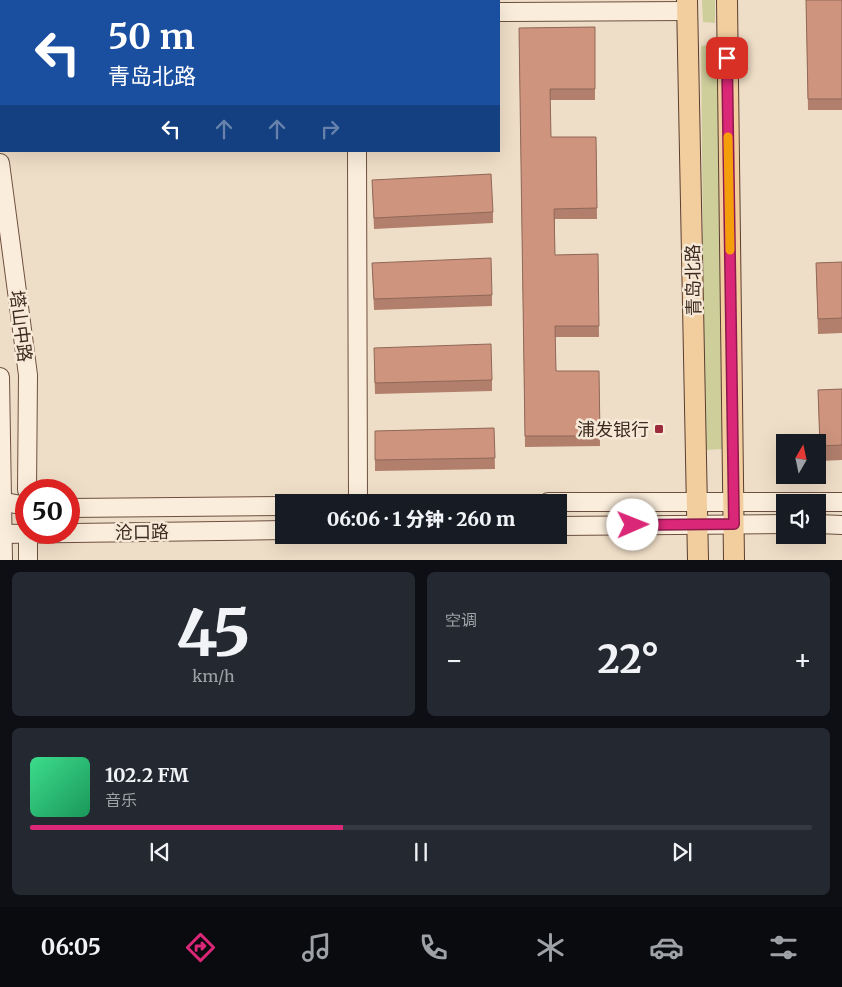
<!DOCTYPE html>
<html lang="zh">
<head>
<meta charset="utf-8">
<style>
  body { margin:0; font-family:Merriweather,"Noto Sans SC",serif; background:#242831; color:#f1f3f6; height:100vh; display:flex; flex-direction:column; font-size:19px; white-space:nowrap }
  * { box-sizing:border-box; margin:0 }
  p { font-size:16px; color:#9ea1a6 }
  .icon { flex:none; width:28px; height:28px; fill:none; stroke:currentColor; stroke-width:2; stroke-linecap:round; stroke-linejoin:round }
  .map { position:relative; height:560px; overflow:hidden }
  .details { display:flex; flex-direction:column; gap:12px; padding:12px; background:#0d0f14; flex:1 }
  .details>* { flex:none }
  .top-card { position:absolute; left:0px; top:0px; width:500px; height:152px; box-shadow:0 5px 20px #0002; background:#1a4fa0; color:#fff; overflow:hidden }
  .needle { width:32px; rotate:9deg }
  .fabs { position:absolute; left:776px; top:434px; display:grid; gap:10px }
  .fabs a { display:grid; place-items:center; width:50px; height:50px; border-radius:0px; background:#171b24; box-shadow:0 5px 20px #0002; font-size:25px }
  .speed { position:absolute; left:15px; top:479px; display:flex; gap:10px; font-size:25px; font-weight:700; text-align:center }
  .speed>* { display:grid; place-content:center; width:65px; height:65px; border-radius:50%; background:#171b24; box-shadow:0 5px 20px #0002; line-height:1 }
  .speed .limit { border:8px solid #d22; background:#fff; color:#111 }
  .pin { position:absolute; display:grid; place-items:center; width:42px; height:42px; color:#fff; margin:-21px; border-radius:10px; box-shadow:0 2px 8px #0006 }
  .me { position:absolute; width:55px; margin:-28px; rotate:89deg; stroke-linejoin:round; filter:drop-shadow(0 0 4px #0008) }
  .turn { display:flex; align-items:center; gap:18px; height:105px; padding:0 25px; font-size:22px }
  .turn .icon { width:65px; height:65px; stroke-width:2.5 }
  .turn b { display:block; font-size:35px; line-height:42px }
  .lanes { display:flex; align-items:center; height:48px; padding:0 25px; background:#0003; justify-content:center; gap:25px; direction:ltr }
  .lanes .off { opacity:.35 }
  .big { font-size:38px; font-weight:800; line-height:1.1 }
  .details .card { flex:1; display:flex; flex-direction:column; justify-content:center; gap:8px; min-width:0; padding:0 18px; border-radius:8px; background:#242831 }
  .details .dial { align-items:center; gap:0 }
  .dial b { font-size:65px; line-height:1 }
  .song { display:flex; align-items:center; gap:15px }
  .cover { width:60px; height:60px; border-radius:8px; background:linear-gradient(135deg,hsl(150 70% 55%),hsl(150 70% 35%)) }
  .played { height:5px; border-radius:2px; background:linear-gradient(90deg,#db2777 40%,#363941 40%) }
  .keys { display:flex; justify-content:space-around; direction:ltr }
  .heat { display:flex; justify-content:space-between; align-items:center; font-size:28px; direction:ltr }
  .details .tiles { flex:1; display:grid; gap:12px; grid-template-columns:1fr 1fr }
  .card:last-child { grid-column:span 2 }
  .trip { position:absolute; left:275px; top:494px; width:292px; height:50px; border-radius:0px; background:#171b24; box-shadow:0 5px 20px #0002; font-weight:800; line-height:50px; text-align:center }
  .tabs { display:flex; height:80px; justify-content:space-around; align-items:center; background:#090b0e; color:#9ea1a6 }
  .tabs .icon { width:35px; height:35px }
  .tabs .selected { color:#db2777 }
  .tabs b { font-size:22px; color:#f1f3f6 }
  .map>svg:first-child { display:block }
  .green { fill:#cece9b }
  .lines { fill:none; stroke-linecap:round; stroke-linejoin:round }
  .street-casing { stroke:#8c6f5c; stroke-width:15 }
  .secondary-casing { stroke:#6e503f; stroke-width:20 }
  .primary-casing { stroke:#5a3e30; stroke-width:22 }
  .street { stroke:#faeddb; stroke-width:12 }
  .secondary { stroke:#faeddb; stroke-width:18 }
  .primary { stroke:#f2ce9f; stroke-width:20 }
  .wall { fill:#b17f6c }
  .building { fill:#ce947d; stroke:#906858 }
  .route-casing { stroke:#8e194d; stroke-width:12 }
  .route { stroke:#db2777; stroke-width:9 }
  .slow { stroke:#f59e0b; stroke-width:9 }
  .poi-dot { fill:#9c2b3a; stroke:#f6e9d7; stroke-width:2 }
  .labels { text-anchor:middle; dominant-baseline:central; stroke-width:5; stroke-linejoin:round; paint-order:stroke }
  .street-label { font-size:18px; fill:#3c2a20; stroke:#f6e9d7 }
  .poi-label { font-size:18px; fill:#3c2a20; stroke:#f6e9d7; text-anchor:end }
</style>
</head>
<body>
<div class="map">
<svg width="842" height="560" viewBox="0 0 842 560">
  <rect width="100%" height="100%" fill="#efdec7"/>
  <g class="green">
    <polygon points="702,0 715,0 715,23 703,22"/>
    <polygon points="719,44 724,449 705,450 701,46"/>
  </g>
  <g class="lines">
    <g class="street-casing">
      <polyline id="street" points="356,0 356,1"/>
    </g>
    <g class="secondary-casing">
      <g id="secondary">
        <polyline points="499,12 687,11"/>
        <polyline points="0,31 1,31"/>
        <polyline points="357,151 358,502"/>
        <polyline points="0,163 28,375 27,490"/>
        <polyline points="0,377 3,560"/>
        <polyline points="0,501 26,506"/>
        <polyline points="548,502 842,502"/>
        <polyline points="69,508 284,506"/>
        <polyline points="818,524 842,525"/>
        <polyline points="559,526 785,524"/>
        <polyline points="28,532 28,560"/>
        <polyline points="0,534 284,530"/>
      </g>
    </g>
    <g class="primary-casing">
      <g id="primary">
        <polyline points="687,0 698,560"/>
        <polyline points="727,0 734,560"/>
      </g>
    </g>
    <use href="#street" class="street"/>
    <use href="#secondary" class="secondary"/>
    <use href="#primary" class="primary"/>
  </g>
  <g class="wall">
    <polygon points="806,0 842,0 842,110 808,110"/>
    <polygon points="595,27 595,100 550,100 551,137 596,137 597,219 555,219 555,255 598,254 599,337 555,337 556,371 599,371 600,446 525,447 519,28"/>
    <polygon points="372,180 493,212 493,223 374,229"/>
    <polygon points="842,262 842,333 818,334 816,263"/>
    <polygon points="372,263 492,295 492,306 374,310"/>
    <polygon points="374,359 492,380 492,391 375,394"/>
    <polygon points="842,389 842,460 820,461 818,390"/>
    <polygon points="494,428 495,469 375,471 375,431"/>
  </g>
  <g class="building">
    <polygon points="806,0 842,0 842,99 808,99"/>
    <polygon points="595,27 595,89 550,89 551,137 596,137 597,208 554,209 555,255 598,254 599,326 555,326 556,371 599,371 600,436 525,436 519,28"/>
    <polygon points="491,174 493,212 374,218 372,180"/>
    <polygon points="491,258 492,295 374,299 372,263"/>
    <polygon points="842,262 842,318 818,319 816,263"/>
    <polygon points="491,344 492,380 375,383 374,348"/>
    <polygon points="842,389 842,445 820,446 818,390"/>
    <polygon points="494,428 495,458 375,460 375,431"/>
  </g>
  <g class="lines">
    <g class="route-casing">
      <polyline id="route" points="633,525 734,524 727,58"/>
    </g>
    <use href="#route" class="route"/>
    <polyline class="slow" points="728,137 730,250"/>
  </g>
  <rect class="poi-dot" x="654" y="424" width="10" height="10" rx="2.5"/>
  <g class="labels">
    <g class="street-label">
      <text transform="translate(693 280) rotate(-91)">青岛北路</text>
      <text transform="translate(21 326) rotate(83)">塔山中路</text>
      <text transform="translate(142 532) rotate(-1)">沧口路</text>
    </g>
    <g class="poi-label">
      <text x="649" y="429">浦发银行</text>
    </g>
  </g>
</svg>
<div class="fabs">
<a><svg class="needle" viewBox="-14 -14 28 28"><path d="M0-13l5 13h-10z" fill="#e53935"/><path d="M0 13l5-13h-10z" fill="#9ea1a6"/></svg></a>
<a><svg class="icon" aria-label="sound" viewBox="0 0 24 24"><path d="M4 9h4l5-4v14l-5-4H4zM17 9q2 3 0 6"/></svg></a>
</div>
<div class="speed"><div class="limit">50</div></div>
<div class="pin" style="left:727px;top:58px;background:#d93025"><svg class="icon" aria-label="arrive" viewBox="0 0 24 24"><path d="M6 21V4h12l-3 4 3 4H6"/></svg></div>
<svg class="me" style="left:633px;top:525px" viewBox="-20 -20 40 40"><circle r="19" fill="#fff"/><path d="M0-13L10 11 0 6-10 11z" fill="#db2777"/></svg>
<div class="trip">06:06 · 1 分钟 · 260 m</div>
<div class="top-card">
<div class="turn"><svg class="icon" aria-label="left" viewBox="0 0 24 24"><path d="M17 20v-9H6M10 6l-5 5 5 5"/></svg><div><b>50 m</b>青岛北路</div></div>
<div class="lanes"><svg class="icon" aria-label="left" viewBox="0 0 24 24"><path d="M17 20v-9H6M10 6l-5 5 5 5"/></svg><svg class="icon off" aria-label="ahead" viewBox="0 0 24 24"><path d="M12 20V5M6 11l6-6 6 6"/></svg><svg class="icon off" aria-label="ahead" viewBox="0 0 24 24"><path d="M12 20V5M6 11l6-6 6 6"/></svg><svg class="icon off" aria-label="right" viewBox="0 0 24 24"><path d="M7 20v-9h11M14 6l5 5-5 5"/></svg></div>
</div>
</div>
<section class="details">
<div class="tiles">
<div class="card dial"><b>45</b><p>km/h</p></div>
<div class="card"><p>空调</p>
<div class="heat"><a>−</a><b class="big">22°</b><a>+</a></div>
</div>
<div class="card">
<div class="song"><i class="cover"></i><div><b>102.2 FM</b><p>音乐</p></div></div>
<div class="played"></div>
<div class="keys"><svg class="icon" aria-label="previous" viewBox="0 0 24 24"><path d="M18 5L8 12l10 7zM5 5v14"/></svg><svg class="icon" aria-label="pause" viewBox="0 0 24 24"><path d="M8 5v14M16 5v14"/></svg><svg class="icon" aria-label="next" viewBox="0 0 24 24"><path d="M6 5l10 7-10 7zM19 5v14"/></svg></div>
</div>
</div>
</section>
<nav class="tabs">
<b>06:05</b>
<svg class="icon selected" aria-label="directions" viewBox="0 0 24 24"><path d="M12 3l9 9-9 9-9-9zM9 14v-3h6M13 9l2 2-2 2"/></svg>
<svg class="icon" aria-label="music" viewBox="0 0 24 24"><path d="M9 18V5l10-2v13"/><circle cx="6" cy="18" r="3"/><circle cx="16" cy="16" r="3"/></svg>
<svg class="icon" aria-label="phone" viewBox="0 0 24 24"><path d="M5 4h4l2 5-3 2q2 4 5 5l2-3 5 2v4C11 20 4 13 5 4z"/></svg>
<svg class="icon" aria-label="climate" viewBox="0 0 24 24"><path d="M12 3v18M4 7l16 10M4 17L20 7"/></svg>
<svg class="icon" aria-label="car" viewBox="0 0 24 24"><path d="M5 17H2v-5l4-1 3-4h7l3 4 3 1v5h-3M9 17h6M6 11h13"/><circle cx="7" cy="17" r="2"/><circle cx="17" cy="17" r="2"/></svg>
<svg class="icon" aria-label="filters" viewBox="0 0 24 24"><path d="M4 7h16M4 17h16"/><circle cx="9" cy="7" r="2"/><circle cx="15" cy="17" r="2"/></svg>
</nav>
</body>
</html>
